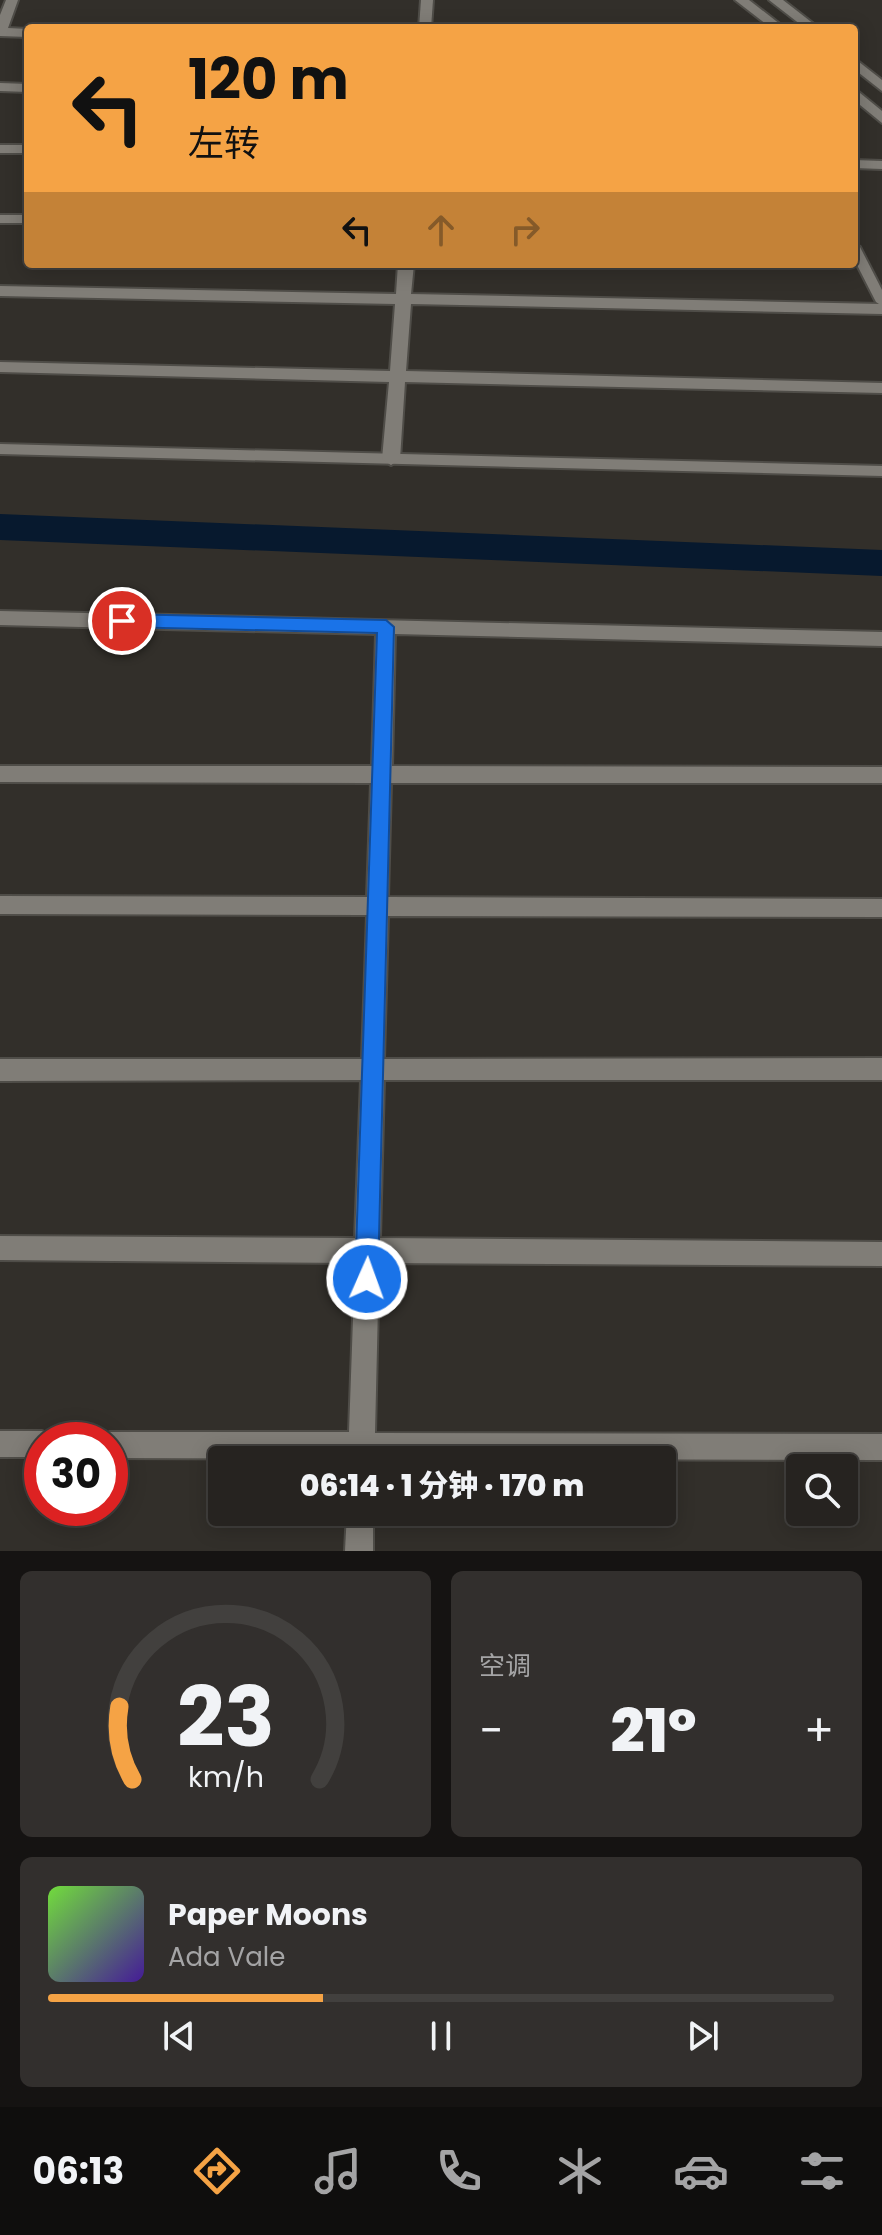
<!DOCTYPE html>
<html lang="zh">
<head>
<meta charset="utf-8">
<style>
  body { margin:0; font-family:Poppins,"Noto Sans SC",sans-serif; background:#322f2d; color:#f1f3f6; height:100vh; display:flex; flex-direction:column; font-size:30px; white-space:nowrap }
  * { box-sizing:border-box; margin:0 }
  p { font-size:26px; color:#a4a4a5 }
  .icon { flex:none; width:44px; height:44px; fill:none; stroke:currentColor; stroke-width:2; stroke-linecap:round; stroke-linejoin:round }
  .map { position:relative; height:1551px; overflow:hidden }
  .drawer { display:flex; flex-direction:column; gap:20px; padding:20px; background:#151312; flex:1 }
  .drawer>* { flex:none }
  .hud { position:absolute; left:24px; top:24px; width:834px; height:244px; border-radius:8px; box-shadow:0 4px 20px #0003,0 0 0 2px #42403e; background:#f5a345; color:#111; overflow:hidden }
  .controls { position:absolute; left:786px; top:1454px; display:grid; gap:16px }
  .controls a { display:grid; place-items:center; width:72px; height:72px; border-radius:8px; background:#262320; box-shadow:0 4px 20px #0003,0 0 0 2px #42403e; font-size:40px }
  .speed { position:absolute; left:24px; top:1422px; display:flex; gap:16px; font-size:40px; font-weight:700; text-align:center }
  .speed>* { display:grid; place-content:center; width:104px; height:104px; border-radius:50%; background:#262320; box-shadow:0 4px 20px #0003,0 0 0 2px #42403e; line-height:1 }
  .speed .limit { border:12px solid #d22; background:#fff; color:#111 }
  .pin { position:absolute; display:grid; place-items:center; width:68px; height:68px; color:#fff; margin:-34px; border:4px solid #fff; border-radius:50%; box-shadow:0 2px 8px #0007 }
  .me { position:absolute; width:88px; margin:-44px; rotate:2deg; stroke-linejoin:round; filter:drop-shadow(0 0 6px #0008) }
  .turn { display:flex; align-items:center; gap:28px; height:168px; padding:0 32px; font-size:36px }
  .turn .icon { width:104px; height:104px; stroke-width:2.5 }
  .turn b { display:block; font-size:56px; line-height:68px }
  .lanes { display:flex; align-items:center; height:76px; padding:0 32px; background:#0003; justify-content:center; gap:40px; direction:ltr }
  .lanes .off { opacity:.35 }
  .big { font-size:60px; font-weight:800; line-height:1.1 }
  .drawer .tile { flex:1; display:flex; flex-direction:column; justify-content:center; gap:12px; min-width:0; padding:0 28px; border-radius:12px; background:#322f2d }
  .drawer .dial { align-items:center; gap:0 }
  .dial svg { height:208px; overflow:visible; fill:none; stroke:#42403e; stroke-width:7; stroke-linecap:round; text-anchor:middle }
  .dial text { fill:#f1f3f6; stroke:none }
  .song { display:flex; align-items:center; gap:24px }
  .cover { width:96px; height:96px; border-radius:12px; background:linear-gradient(135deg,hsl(100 70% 55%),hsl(260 70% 35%)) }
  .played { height:8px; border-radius:4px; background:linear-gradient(90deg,#f5a345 35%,#42403e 35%) }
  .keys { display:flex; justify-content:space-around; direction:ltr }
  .heat { display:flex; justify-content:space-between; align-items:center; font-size:44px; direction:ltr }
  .drawer .tiles { flex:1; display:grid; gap:20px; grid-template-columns:1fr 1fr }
  .tile:last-child { grid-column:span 2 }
  .trip { position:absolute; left:208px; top:1446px; width:468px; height:80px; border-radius:8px; background:#262320; box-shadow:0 4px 20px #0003,0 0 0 2px #42403e; font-weight:800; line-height:80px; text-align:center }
  .tab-bar { display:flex; height:128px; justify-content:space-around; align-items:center; background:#0f0e0d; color:#a4a4a5 }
  .tab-bar .icon { width:56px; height:56px }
  .tab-bar .on { color:#f5a345 }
  .tab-bar b { font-size:36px; color:#f1f3f6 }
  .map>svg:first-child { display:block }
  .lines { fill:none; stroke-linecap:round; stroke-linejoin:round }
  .canal { fill:#07192e; fill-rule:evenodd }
  .service-casing { stroke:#4f4d48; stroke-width:4 }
  .minor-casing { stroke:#4f4d48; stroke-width:4 }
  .tertiary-casing { stroke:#4f4d48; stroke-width:4 }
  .service { fill:#807d77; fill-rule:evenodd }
  .minor { fill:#807d77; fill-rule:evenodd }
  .tertiary { fill:#807d77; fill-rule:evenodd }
  .route { fill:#1a73e8; stroke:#114b97; stroke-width:2 }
</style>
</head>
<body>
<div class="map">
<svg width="882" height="1551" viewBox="0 0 882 1551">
  <rect width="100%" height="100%" fill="#322f2a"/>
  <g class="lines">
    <polygon class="canal" points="0,514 882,550 882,576 0,540"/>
    <g class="service-casing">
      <g id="service">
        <polygon points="854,243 860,247 882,290 882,306 876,302 854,259"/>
        <polygon points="0,444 882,466 882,476 0,454"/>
      </g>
    </g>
    <g class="minor-casing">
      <g id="minor">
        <polygon points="6,0 18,0 8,28 28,29 28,37 0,36 0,15"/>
        <polygon points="421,0 433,0 431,28 419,28"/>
        <polygon points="0,83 28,84 28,92 0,91"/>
        <rect x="0" y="145" width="28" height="8"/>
        <polygon points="854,160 882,161 882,169 854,168"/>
        <rect x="0" y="215" width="28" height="8"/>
        <polygon points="398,264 414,264 411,294 882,304 882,314 411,304 406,371 882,383 882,393 405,382 400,459 391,465 382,459 389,382 0,372 0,362 390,371 395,304 0,296 0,286 396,294"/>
        <polygon points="0,611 882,632 882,646 395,634 392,766 882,767 882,783 391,783 388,897 882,899 882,917 388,916 384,1059 882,1058 882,1080 384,1080 380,1238 882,1242 882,1266 379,1263 375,1433 882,1434 882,1460 110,1458 110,1440 99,1440 101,1436 110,1432 349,1432 355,1263 0,1260 0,1236 355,1238 361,1080 0,1081 0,1059 362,1059 367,915 0,914 0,896 367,897 371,783 0,782 0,766 372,766 376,634 0,625"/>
        <polygon points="0,1431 42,1431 51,1435 53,1440 42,1440 42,1457 0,1457"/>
        <polygon points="347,1512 373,1512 373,1551 345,1551"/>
      </g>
    </g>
    <g class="tertiary-casing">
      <g id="tertiary">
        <polygon points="735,0 749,0 785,28 771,28"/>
        <polygon points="769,0 783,0 819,28 805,28"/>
        <polygon points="854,58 882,80 882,91 854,69"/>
        <polygon points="854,88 882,111 882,123 854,100"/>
      </g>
    </g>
    <use href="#service" class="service"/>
    <use href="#minor" class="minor"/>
    <use href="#tertiary" class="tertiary"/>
  </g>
  <polygon class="route" points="122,614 386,620 394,627 378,1279 375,1287 367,1290 359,1287 355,1279 377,633 122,627 113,621"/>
</svg>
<div class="controls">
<a><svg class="icon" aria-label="search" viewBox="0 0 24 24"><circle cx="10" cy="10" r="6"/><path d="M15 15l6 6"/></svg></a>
</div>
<div class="speed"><div class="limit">30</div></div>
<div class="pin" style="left:122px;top:621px;background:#d93025"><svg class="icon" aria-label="arrive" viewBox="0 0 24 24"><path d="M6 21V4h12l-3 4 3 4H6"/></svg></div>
<svg class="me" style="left:367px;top:1279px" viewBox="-20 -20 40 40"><circle r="17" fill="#1a73e8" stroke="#fff" stroke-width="3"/><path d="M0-11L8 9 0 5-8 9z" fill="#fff"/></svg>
<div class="trip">06:14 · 1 分钟 · 170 m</div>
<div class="hud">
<div class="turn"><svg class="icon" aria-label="left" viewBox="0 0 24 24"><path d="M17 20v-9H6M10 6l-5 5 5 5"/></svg><div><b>120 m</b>左转</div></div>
<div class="lanes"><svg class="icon" aria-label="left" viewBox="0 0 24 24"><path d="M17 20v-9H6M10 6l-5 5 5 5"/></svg><svg class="icon off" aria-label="ahead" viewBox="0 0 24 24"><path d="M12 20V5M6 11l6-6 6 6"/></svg><svg class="icon off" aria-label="right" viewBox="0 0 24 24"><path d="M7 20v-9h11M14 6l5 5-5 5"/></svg></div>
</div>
</div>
<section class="drawer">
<div class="tiles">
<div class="tile dial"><svg viewBox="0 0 100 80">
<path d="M14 69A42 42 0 1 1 86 69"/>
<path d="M14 69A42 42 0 0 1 9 41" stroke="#f5a345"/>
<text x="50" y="56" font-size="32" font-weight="700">23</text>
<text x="50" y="72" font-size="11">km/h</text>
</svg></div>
<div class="tile"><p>空调</p>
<div class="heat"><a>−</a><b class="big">21°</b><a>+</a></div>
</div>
<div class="tile">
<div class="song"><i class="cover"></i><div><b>Paper Moons</b><p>Ada Vale</p></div></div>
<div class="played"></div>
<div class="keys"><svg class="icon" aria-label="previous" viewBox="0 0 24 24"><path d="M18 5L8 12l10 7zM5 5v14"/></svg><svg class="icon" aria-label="pause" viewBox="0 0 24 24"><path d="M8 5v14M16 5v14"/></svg><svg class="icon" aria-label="next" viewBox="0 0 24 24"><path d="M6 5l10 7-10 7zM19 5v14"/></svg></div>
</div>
</div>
</section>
<nav class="tab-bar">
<b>06:13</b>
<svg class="icon on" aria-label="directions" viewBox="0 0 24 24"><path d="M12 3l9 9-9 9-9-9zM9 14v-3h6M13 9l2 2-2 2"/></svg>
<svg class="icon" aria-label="music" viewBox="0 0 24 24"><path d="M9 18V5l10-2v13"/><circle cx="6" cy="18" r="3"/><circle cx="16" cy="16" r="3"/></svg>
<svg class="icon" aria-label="phone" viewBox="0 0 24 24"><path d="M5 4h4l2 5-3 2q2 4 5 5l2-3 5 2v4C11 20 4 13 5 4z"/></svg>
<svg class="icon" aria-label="climate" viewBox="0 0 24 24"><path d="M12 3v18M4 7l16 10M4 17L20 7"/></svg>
<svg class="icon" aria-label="car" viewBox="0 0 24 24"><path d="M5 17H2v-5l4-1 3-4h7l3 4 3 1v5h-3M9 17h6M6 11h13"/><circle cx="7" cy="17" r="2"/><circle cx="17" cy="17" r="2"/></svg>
<svg class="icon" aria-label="filters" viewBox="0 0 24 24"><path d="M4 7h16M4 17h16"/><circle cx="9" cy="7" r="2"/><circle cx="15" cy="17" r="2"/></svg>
</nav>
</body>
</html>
